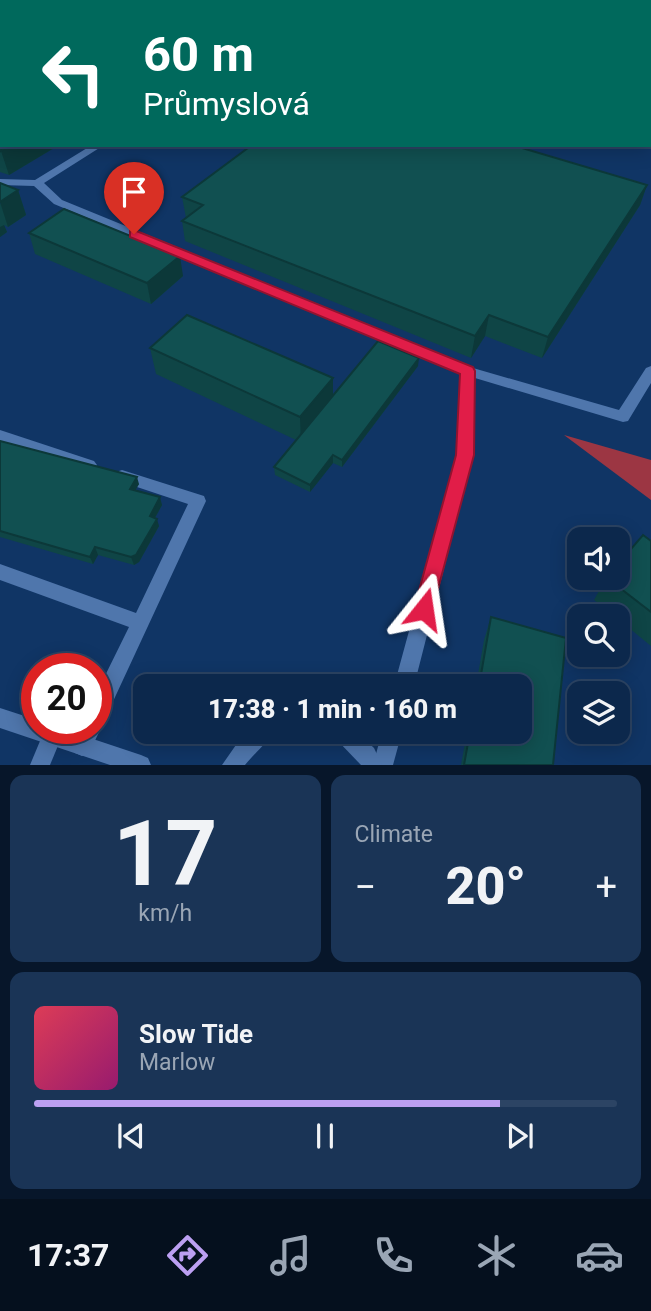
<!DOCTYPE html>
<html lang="en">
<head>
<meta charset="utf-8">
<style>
  body { margin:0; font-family:Roboto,sans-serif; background:#1a3456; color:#f1f3f6; height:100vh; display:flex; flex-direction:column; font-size:26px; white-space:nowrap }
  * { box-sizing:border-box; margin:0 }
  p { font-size:23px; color:#9aa6b5 }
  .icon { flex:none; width:38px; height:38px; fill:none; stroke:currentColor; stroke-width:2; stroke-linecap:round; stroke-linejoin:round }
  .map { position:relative; height:765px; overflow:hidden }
  .details { display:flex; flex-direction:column; gap:10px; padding:10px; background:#07162a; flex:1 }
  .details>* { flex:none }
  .banner { position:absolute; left:0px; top:0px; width:651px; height:147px; box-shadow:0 4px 18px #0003,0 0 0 2px #2c4464; background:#00695c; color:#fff; overflow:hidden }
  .tools { position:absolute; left:567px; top:527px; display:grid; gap:14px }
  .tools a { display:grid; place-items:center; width:63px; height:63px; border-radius:14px; background:#0c284c; box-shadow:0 4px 18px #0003,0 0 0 2px #2c4464; font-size:35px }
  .speed { position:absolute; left:21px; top:653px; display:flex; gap:14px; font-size:35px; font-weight:700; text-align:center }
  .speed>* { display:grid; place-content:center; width:91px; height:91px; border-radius:50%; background:#0c284c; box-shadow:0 4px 18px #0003,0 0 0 2px #2c4464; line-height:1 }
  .speed .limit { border:10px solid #d22; background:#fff; color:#111 }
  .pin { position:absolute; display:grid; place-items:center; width:60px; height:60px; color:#fff; margin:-72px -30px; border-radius:50% 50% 50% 0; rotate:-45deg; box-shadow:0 0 7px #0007 }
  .pin .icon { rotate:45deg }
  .me { position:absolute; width:77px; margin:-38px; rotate:15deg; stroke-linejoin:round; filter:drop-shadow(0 0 5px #0008) }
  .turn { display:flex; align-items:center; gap:24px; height:147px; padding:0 28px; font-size:32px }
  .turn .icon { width:91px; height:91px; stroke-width:2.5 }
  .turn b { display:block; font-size:49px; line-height:60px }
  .big { font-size:52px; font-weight:800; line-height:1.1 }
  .details .card { flex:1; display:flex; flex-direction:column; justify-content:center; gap:10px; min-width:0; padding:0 24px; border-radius:14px; background:#1a3456 }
  .details .dial { align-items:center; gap:0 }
  .dial b { font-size:91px; line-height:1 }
  .song { display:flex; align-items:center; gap:21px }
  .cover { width:84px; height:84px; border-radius:10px; background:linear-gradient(135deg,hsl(350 70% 55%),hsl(320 70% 35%)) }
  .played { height:7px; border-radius:4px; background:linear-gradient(90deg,#bca0f2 80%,#2c4464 80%) }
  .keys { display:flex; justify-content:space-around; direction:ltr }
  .heat { display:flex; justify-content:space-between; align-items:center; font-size:38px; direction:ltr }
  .details .tiles { flex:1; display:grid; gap:10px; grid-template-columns:1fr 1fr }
  .card:last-child { grid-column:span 2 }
  .trip { position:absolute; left:133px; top:674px; width:399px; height:70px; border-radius:14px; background:#0c284c; box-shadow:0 4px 18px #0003,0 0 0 2px #2c4464; font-weight:800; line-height:70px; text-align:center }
  .tabs { display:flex; height:112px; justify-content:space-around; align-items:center; background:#05101e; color:#9aa6b5 }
  .tabs .icon { width:49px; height:49px }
  .tabs .selected { color:#bca0f2 }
  .tabs b { font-size:32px; color:#f1f3f6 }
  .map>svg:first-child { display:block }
  .green { fill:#9c3643 }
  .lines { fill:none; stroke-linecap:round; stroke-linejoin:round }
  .lane { fill:#4f76ac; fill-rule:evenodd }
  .street { fill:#4f76ac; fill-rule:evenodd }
  .wall { fill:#0f4546 }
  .shaded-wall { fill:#0c3839 }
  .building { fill:#115051; stroke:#0c3839; stroke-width:2 }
  .route { fill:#e11d48; stroke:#92132f; stroke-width:2 }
</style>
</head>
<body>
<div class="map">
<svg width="651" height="765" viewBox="0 0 651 765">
  <rect width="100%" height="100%" fill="#103565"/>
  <polygon class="green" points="564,435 651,460 651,500"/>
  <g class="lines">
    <g class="lane">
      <polygon points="403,0 411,0 401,2"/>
      <polygon points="649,132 651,133 651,139 649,138"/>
      <polygon points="92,145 104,145 44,183 62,200 473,368 619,410 646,368 651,366 651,383 628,421 623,422 475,378 473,455 414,686 394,686 457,455 461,374 54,204 34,186 0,185 0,179 35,180"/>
      <polygon points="0,430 94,461 97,465 94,469 89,471 0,442"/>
      <polygon points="122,470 204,496 206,501 103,723 99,724 101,728 89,753 82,756 75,753 72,746 80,728 96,728 96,694 129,627 0,580 0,564 136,613 188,504 116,480 114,476 116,472"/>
      <polygon points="57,728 62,736 50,765 30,765 45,729"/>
      <polygon points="382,732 402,732 393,765 373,765"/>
    </g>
    <g class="street">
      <polygon points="0,708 37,720 37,728 60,728 141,755 148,758 151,765 110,765 0,728"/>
      <path d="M 245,732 L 273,732 C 270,740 252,756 245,765 L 222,765 Z"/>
      <polygon points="333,732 357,732 374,748 382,765 361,765 336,739"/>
    </g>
  </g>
  <g class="wall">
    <polygon points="0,0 2,145 59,145 9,175 0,172"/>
    <polygon points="314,0 397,0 394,2 320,2"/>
    <rect x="408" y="0" width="96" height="2"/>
    <polygon points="647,185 640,205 542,358 485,336 471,358 185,241 182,221 186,218 182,197"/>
    <polygon points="18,190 26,215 8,227 4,225 7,232 0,237 0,204"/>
    <polygon points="29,233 183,276 151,304 35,254"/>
    <polygon points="150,348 333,378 333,396 418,366 342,467 333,463 310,492 275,475 274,467 296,440 156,374"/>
    <polygon points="0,441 139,484 135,490 162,505 155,518 159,526 139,562 134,565 98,555 93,564 0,537"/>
    <polygon points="651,541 651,646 618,619 618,616 614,616 594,600 606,578 618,578"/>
    <polygon points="491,617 553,765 461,765 467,732 520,732 520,686 476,686 484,640"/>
  </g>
  <g class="shaded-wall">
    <polygon points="376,0 397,0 394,2 376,2"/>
    <polygon points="450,0 468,0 468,2 449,2"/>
    <polygon points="11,145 59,145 9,175 1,151"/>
    <polygon points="647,185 640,205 542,358 548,337"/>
    <polygon points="18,190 26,215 8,227 0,202"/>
    <polygon points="4,225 7,232 0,237 0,227"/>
    <polygon points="180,256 183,276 151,304 147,283"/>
    <polygon points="489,315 485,336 471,358 475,336"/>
    <polygon points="419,358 418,366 342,467 342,460"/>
    <polygon points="333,378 333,403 301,443 300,417"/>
    <polygon points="333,455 333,463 310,492 310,485"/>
    <polygon points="137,477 139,484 132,496 130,489"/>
    <polygon points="160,497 162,505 152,523 150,516"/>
    <polygon points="157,519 159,526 139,562 134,565 131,557"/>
    <polygon points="95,547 98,555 93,564 90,557"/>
  </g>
  <g class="building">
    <polygon points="0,0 196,0 203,2 2,2 2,110 0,111"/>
    <polygon points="208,0 265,0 262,2 205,2"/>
    <polygon points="465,0 504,0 502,2 463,2"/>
    <polygon points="2,110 2,145 11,145 1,151 0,111"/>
    <polygon points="252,145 512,145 647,185 548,337 489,315 475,336 182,221 203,205 182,197"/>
    <polygon points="0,183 18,190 0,202"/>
    <polygon points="64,209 180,256 147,283 29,233"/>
    <polygon points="187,315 333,378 300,417 150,348"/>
    <polygon points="378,341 419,358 342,460 333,455 310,485 274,467"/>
    <polygon points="0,441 137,477 130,489 160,497 150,516 157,519 136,555 131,557 95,547 90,557 0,531"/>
    <polygon points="643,535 651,541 651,612 607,578 618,578 618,564"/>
    <polygon points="491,617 566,638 553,765 464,765 470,732 520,732 520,686 479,686"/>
  </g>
  <polygon class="route" points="134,230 473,367 475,371 474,455 431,615 424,618 417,615 414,609 456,455 460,374 130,237 130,231"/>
</svg>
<div class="tools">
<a><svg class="icon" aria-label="sound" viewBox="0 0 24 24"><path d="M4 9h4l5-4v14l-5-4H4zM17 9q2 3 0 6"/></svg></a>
<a><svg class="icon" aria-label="search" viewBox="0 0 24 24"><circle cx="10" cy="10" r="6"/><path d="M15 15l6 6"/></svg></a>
<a><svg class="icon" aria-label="layers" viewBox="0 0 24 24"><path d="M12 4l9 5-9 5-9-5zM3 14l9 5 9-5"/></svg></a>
</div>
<div class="speed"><div class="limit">20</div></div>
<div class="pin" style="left:134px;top:234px;background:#d93025"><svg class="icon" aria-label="arrive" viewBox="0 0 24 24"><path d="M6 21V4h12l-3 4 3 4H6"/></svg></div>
<svg class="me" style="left:424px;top:609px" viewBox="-20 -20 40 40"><path d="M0-17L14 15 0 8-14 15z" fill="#e11d48" stroke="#fff" stroke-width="4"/></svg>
<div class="trip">17:38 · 1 min · 160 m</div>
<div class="banner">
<div class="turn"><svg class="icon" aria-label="left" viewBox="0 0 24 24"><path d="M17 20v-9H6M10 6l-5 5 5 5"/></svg><div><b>60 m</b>Průmyslová</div></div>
</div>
</div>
<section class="details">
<div class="tiles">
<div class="card dial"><b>17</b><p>km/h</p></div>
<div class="card"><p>Climate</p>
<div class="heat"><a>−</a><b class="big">20°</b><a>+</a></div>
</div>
<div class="card">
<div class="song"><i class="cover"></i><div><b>Slow Tide</b><p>Marlow</p></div></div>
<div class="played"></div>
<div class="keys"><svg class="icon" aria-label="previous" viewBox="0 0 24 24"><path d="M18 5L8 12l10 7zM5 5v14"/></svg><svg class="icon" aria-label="pause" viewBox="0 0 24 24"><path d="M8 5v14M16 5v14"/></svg><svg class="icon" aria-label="next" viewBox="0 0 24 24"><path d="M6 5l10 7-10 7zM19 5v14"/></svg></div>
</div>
</div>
</section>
<nav class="tabs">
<b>17:37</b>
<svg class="icon selected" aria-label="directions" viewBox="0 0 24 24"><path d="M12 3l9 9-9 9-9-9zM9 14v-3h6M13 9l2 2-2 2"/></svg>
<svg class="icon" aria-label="music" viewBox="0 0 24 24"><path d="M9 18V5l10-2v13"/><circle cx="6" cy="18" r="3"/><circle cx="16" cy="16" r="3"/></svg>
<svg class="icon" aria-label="phone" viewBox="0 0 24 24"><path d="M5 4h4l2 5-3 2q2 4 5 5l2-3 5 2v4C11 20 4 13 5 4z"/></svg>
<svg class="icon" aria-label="climate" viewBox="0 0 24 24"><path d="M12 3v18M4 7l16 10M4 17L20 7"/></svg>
<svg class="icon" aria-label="car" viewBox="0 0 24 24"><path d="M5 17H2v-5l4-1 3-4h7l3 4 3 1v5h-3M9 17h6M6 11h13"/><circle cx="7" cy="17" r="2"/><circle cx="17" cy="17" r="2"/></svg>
</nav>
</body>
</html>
